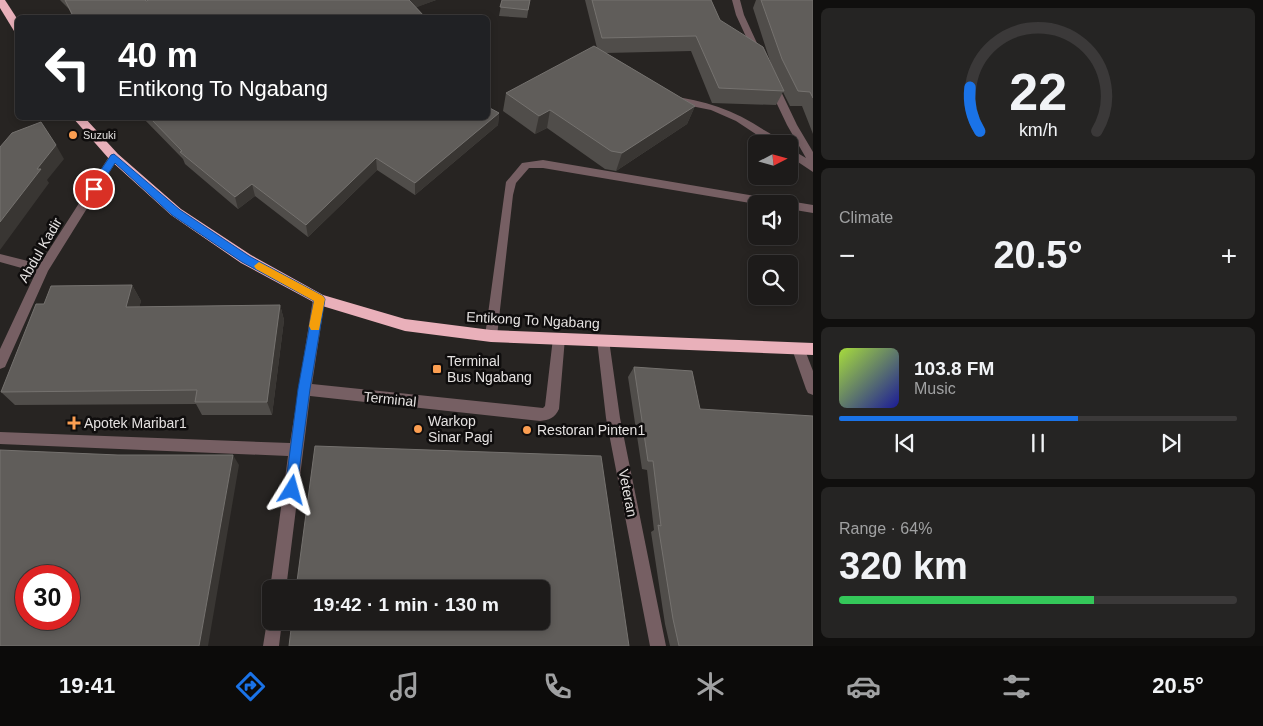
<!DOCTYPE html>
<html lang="en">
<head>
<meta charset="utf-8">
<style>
  body { margin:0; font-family:Arial,sans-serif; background:#252423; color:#f1f3f6; height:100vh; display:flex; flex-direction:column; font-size:19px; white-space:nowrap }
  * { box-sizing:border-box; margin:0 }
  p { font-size:16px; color:#a0a1a2 }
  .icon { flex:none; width:28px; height:28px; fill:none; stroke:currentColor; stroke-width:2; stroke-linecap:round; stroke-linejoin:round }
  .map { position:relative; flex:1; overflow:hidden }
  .side { display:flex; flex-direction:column; gap:8px; padding:8px; background:#100f0e; width:450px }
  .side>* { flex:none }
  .banner { position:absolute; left:15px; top:15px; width:475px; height:105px; border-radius:8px; box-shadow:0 2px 8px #0003,0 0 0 1px #3b3939; background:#202124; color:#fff; overflow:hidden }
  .needle { width:32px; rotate:84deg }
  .tools { position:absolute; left:748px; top:135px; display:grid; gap:10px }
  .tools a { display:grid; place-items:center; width:50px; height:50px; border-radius:8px; background:#1d1b1a; box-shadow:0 2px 8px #0003,0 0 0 1px #3b3939; font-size:25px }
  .speed { position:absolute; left:15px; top:565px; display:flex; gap:10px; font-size:25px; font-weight:700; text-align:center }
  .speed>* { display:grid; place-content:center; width:65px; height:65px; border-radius:50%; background:#1d1b1a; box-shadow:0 2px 8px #0003,0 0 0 1px #3b3939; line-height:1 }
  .speed .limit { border:8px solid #d22; background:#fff; color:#111 }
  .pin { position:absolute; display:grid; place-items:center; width:42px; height:42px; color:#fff; margin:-21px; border:2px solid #fff; border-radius:50%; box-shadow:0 1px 5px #0007 }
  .me { position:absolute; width:55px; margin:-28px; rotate:8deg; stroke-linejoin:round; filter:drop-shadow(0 0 4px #0008) }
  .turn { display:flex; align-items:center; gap:18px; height:105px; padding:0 20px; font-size:22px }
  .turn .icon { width:65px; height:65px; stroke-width:2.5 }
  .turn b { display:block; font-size:35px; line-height:42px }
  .big { font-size:38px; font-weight:600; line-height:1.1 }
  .side .tile { flex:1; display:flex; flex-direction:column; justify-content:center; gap:8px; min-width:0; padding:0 18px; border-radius:8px; background:#252423 }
  .side .dial { align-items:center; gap:0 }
  .dial svg { height:130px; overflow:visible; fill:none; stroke:#3b3939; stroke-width:7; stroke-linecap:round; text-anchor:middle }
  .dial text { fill:#f1f3f6; stroke:none }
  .song { display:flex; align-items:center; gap:15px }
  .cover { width:60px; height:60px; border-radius:8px; background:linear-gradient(135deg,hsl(80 70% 55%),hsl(240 70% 35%)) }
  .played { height:5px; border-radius:2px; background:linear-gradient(90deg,#1a73e8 60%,#3b3939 60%) }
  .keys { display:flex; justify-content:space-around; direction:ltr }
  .heat { display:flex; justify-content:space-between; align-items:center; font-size:28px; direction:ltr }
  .charge { height:8px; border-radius:4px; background:linear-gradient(90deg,#34c759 64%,#3b3939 0) }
  .trip { position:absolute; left:262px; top:580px; width:288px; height:50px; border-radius:8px; background:#1d1b1a; box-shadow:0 2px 8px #0003,0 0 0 1px #3b3939; font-weight:600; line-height:50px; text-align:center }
  .tabs { display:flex; height:80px; justify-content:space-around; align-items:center; background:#0c0b0a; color:#a0a1a2 }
  .tabs .icon { width:35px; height:35px }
  .tabs .selected { color:#1a73e8 }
  .tabs b { font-size:22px; color:#f1f3f6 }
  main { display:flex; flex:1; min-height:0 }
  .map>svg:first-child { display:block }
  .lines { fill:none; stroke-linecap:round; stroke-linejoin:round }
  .minor { fill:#765f63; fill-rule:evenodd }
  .highway { fill:#e9b0ba; fill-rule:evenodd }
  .wall { fill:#504d4a }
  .shaded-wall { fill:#393633 }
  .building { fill:#605d5a; stroke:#75726f; fill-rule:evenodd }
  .route { fill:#1a73e8; stroke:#114b97 }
  .slow { fill:#f59e0b }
  .poi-dot { fill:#fb9e51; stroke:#0f0d0d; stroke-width:2 }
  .labels { text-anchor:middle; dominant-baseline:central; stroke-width:5; stroke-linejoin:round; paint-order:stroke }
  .far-poi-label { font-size:11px; fill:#e4e1e0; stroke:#0f0d0d; text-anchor:start }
  .street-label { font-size:14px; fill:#e4e1e0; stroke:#0f0d0d }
  .poi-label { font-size:14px; fill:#e4e1e0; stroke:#0f0d0d; text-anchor:start }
</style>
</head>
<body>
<main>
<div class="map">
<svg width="813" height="646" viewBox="0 0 813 646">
  <rect width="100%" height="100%" fill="#272422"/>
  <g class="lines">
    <g class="minor">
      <polygon points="732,0 740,0 744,15 762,54 761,56 755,56 754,54 736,15"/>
      <polygon points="772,80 777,83 797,125 813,152 813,172 789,156 789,148 806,158 787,125 767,83"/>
      <path d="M 669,96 C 704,100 734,110 764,130 C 771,134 778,138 783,144 L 771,144 L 736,121 L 711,110 L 666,101 L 666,97 Z"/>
      <polygon points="114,154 119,157 48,271 5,367 0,369 0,349 36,272 0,262 0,254 40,264 110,155"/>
      <polygon points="543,160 778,200 783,204 756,204 543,168 529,168 516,183 513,195 497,336 495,340 491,341 487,340 485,336 506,182 522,163"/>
      <polygon points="789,201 813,205 813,213 789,209 789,204 784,204"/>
      <path d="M 319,294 L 323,296 L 325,299 L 312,384 L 543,408 L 545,406 L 553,338 L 555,334 L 559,333 L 563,334 L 565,338 L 559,409 C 555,418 549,420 540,421 L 310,396 L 286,589 L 271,589 L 271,592 L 270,589 L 288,456 L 0,444 L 0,432 L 290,443 L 313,299 L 315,296 Z"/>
      <polygon points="603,335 608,336 609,340 620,418 666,646 650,646 606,418 597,340 598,336"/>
      <polygon points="798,344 803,345 813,371 813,395 808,393 806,389 792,349 793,345"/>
      <polygon points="271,614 271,621 282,621 279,646 263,646 268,615"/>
    </g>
    <g class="highway">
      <polygon points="0,0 5,0 18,20 18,32 14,31 0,8"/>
      <polygon points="73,118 85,118 118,154 181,209 251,255 323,295 405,319 491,330 813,343 813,355 491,342 405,331 319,305 241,263 171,215 110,160"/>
    </g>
  </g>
  <g class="wall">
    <polygon points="60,0 145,0 146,1 149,0 436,0 416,7 424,16 424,18 73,18 69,9"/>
    <polygon points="502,0 530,0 527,18 499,16"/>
    <polygon points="585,0 711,0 720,20 771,64 753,8 756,0 813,0 813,134 802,106 790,106 783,92 776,105 712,103 691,51 606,53 695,106 687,124 616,171 605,169 547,128 535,134 503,111 506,93 597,48"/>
    <polygon points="499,113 498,125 415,195 377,170 308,237 255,196 238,209 185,164 183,159 143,118 488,118"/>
    <polygon points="132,285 141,301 139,307 280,305 284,320 272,415 202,415 196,404 15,405 1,392 44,304"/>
    <polygon points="634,367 700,409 813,646 670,646 665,624 651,532 654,530 647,470 642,469 628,377"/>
  </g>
  <g class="shaded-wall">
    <polygon points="408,0 436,0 407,11"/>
    <polygon points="695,106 687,124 616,171 622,153"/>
    <polygon points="550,110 547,128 535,134 539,116"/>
    <polygon points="499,113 498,125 415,195 415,183"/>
    <polygon points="56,145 64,159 47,180 49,183 0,250 0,222 37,169"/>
    <polygon points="376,158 377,170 308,237 306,225"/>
    <polygon points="252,184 255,196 238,209 235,197"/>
    <polygon points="132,285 141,301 135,322 126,307"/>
    <polygon points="280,305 284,320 272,415 267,402"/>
    <polygon points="233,455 239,465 208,646 199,646"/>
  </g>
  <g class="building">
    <polygon points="65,0 145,0 146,1 149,0 409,0 424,16 417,18 74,18"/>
    <polygon points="502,0 530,0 528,10 500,7"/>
    <polygon points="592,0 711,0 720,20 763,47 784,91 719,88 696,36 602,38"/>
    <polygon points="761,0 813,0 813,98 810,92 798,91 782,59"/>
    <polygon points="594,46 695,106 622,153 611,151 550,110 539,116 506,93"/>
    <polygon points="488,107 499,113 415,183 376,158 306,225 252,184 235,197 180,152 182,151 150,118 488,118"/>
    <polygon points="41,122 56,145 37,169 41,169 0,222 0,147 12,133"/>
    <polygon points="132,285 126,307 280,305 267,402 195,402 197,390 1,392 36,304 44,304 51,286"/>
    <polygon points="634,367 692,371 700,409 813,416 813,646 679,646 673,619 658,525 661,526 653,461 648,461"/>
    <polygon points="315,446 601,456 629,646 289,646 292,621 541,621 541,589 296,589"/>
    <path d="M 0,450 L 118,455 L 233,455 L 199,646 L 0,646 ZM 26,576 L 69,576 L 69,619 L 26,619 Z"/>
  </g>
  <polygon class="route" points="114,154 180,210 249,256 323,296 325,299 310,389 296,494 292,496 287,494 285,490 298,389 314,301 242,262 172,215 115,163 97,191 90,191 90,186 111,155"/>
  <polygon class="slow" points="259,262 323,296 325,299 319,330 311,330 309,326 314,301 256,269 254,266"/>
  <g class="poi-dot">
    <circle cx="73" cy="135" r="5"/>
    <rect x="432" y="364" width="10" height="10" rx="2.5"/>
    <path d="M71.5 415.5h5v5h5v5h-5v5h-5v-5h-5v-5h5z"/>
    <circle cx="418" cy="429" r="5"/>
    <circle cx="527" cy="430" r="5"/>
  </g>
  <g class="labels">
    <g class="far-poi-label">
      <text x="83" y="135">Suzuki</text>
    </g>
    <g class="street-label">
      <text transform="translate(40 250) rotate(-60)">Abdul Kadir</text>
      <text transform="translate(533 320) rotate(3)">Entikong To Ngabang</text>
      <text transform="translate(390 399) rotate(6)">Terminal</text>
      <text transform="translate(628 493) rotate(79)">Veteran</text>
    </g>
    <g class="poi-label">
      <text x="447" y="361">Terminal<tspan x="447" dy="16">Bus Ngabang</tspan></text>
      <text x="428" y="421">Warkop<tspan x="428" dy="16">Sinar Pagi</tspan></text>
      <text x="84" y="423">Apotek Maribar1</text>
      <text x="537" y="430">Restoran Pinten1</text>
    </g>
  </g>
</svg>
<div class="tools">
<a><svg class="needle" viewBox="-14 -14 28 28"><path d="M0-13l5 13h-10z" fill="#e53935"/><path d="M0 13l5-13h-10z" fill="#a0a1a2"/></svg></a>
<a><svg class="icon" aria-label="sound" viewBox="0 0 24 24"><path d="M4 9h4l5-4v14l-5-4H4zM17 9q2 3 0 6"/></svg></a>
<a><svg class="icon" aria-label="search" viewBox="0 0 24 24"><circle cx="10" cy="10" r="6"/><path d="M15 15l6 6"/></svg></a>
</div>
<div class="speed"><div class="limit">30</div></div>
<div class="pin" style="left:94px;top:189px;background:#d93025"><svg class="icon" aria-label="arrive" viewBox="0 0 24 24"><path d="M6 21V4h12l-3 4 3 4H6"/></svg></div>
<svg class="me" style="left:292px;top:490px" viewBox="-20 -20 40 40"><path d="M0-17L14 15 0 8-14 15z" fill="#1a73e8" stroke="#fff" stroke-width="4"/></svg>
<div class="trip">19:42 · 1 min · 130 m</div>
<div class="banner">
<div class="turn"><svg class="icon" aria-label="left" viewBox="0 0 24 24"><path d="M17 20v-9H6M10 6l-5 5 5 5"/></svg><div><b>40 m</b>Entikong To Ngabang</div></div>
</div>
</div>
<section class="side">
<div class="tile dial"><svg viewBox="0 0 100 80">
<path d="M14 69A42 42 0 1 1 86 69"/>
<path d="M14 69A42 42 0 0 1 8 42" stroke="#1a73e8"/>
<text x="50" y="56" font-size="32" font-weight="700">22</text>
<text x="50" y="72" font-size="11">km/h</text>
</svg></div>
<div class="tile"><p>Climate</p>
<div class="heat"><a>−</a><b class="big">20.5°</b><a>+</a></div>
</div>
<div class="tile">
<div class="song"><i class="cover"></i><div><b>103.8 FM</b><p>Music</p></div></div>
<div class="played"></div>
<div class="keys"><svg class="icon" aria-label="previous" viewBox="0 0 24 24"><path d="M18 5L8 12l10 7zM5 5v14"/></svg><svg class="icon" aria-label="pause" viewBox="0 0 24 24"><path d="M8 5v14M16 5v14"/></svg><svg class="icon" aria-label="next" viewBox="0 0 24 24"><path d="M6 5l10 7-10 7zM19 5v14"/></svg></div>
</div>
<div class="tile"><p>Range · 64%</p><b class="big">320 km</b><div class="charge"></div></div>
</section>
</main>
<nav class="tabs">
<b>19:41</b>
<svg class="icon selected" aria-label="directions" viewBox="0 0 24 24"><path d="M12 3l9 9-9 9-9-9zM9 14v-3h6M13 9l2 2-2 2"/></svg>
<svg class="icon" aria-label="music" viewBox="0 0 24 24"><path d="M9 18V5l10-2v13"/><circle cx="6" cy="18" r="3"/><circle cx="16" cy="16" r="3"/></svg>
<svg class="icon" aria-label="phone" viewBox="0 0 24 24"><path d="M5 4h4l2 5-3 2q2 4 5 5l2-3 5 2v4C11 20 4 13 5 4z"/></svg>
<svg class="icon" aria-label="climate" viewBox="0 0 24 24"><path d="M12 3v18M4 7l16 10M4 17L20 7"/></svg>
<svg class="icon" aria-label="car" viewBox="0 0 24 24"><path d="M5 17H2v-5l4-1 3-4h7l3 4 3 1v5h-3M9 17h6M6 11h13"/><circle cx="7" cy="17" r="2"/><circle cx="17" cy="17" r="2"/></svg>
<svg class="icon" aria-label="filters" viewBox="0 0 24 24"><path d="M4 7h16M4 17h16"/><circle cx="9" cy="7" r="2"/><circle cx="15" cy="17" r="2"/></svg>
<b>20.5°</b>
</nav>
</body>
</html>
